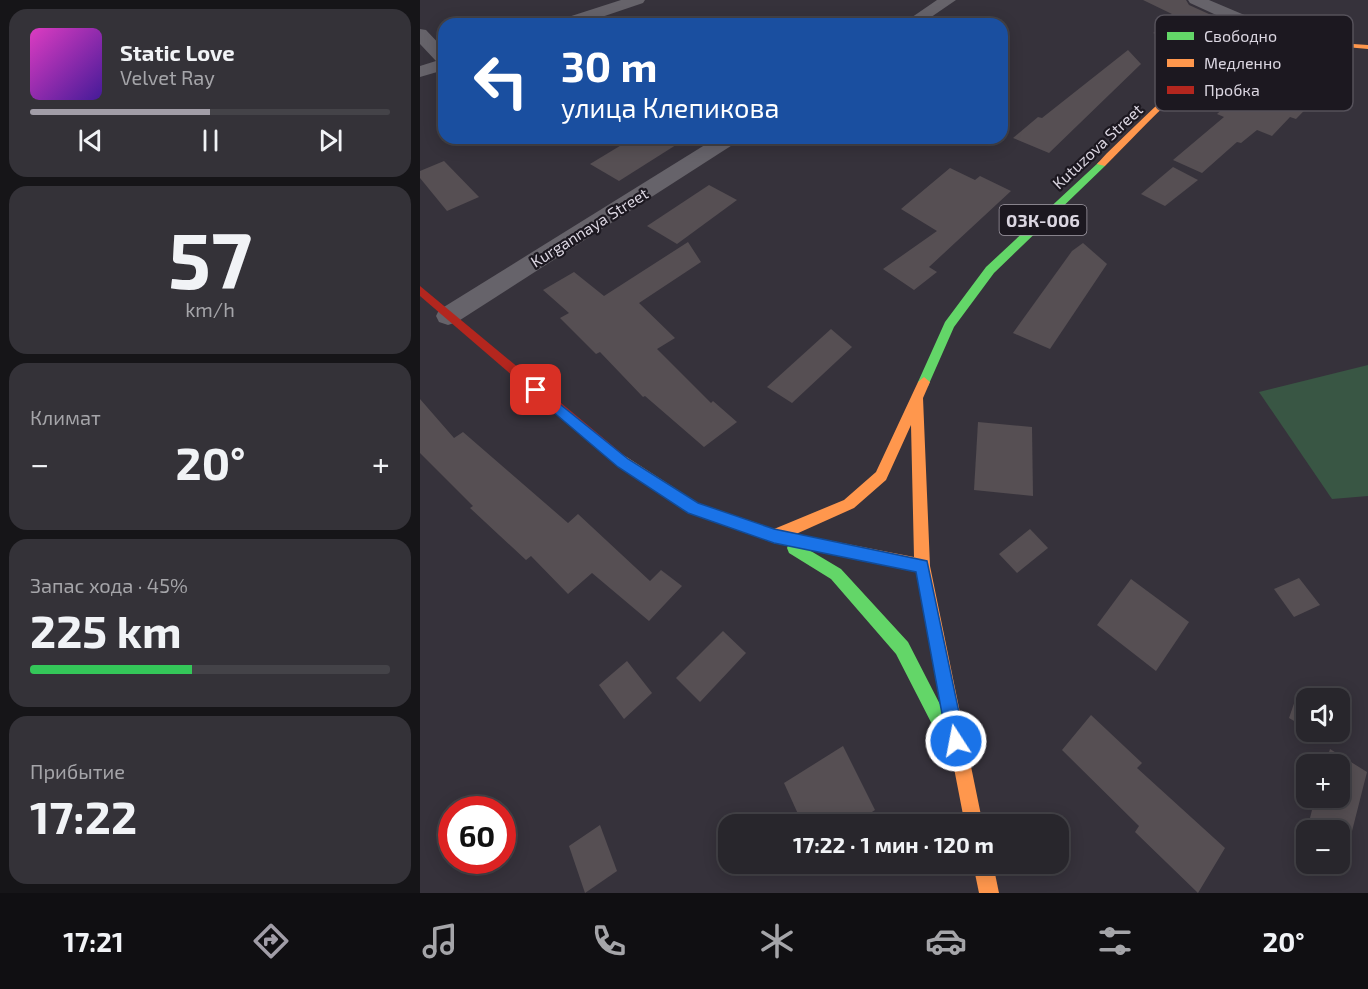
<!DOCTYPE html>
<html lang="ru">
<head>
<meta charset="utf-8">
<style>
  body { margin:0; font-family:"Exo 2",sans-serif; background:#343238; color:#f1f3f6; height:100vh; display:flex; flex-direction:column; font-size:22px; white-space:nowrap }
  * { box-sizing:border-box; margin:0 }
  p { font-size:20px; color:#a5a5a9 }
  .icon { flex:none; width:33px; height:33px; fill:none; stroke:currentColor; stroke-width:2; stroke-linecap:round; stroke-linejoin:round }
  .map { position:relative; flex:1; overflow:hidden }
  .drawer { display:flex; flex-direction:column; gap:9px; padding:9px; background:#161518; width:420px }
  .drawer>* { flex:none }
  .banner { position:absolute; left:18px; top:18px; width:570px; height:126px; border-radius:18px; box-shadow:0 3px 15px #0003,0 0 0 2px #444348; background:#1a4fa0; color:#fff; overflow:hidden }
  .fabs { position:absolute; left:876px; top:688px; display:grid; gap:12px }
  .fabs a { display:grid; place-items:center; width:54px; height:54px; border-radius:12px; background:#28262c; box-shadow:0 3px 15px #0003,0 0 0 2px #444348; font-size:30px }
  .speed { position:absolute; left:18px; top:796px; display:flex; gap:12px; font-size:30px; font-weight:700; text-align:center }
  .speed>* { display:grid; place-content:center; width:78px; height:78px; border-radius:50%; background:#28262c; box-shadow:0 3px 15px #0003,0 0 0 2px #444348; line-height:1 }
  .speed .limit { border:9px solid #d22; background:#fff; color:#111 }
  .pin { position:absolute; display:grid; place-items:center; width:51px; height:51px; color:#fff; margin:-26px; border-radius:12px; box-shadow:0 3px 9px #0006 }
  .me { position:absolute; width:66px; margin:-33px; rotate:349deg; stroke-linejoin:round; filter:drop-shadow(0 0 4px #0008) }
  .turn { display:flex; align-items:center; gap:21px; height:126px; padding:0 24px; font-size:27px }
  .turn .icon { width:78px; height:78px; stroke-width:2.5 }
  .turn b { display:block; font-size:42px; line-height:51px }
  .big { font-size:45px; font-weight:700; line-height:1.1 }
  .drawer .widget { flex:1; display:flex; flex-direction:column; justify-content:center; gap:9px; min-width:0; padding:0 21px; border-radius:18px; background:#343238 }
  .drawer .dial { align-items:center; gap:0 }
  .dial b { font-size:78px; line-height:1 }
  .song { display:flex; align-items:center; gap:18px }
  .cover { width:72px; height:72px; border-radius:9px; background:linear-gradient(135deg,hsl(310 70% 55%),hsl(260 70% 35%)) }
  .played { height:6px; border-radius:3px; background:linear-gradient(90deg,#a19da7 50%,#444348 50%) }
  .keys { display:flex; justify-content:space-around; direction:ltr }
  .heat { display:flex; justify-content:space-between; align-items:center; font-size:33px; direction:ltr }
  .charge { height:9px; border-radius:4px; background:linear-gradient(90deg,#34c759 45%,#444348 0) }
  .trip { position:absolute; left:298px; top:814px; width:351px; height:60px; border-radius:18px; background:#28262c; box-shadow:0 3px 15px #0003,0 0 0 2px #444348; font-weight:700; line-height:60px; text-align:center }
  .dock { display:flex; height:96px; justify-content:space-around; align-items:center; background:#100f12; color:#a5a5a9 }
  .dock .icon { width:42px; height:42px }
  .dock .active { color:#a19da7 }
  .dock b { font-size:27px; color:#f1f3f6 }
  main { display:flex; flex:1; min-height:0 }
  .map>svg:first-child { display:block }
  .green { fill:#395644 }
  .building { fill:#564f53 }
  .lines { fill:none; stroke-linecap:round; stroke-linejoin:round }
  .street { fill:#66636a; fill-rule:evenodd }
  .fast { fill:#63d668; fill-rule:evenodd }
  .slow { fill:#ff974d; fill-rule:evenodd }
  .jam { fill:#b3261e; fill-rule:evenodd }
  .route { fill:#1a73e8; stroke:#114b97; stroke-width:1.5 }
  .labels { text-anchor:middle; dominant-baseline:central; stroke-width:4.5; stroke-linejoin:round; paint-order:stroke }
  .far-street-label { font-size:16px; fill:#dbd6e1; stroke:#1c1820 }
  .shield { fill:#1c1820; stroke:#a29da7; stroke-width:1.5 }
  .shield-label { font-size:18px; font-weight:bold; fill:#dbd6e1 }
  .key { fill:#1c1820; stroke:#55515a; stroke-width:1.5 }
  .key-label { font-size:16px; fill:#dbd6e1 }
</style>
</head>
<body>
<main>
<section class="drawer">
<div class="widget">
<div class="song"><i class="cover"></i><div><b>Static Love</b><p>Velvet Ray</p></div></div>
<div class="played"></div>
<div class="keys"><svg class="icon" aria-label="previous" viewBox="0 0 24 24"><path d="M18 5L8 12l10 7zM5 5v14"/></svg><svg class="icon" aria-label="pause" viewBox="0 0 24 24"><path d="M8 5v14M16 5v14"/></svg><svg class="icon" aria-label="next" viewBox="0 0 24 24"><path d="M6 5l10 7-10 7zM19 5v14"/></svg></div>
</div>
<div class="widget dial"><b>57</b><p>km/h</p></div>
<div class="widget"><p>Климат</p>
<div class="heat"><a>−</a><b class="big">20°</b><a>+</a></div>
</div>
<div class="widget"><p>Запас хода · 45%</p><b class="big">225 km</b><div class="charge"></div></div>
<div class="widget"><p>Прибытие</p><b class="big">17:22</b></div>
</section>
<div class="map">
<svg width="948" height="893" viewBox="0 0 948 893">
  <rect width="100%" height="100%" fill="#36323b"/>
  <polygon class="green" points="948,365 948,496 912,499 839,392"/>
  <g class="building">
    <polygon points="723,0 766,0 769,5 800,19 763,44 733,33 748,23 742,20 752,14"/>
    <polygon points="708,50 721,64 629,153 593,138 618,117 622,118"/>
    <polygon points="869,72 908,86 876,119 870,117 852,136 837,130 821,143 817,142 782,173 753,160 804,117 797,114 829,85 847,92"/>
    <polygon points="213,138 267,138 199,181 170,164"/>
    <polygon points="24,161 59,197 27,211 0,178 0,171"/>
    <polygon points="753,167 778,180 745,206 721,194"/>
    <polygon points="530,168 555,180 560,176 591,191 509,267 517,272 494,290 463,269 517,231 481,209"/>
    <polygon points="289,185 317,200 257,244 227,226"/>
    <polygon points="268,242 281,262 219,303 255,338 237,349 291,403 293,401 317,422 284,447 225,396 223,397 180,352 176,354 140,318 149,313 123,290 154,272 184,296"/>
    <polygon points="663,243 687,264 630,349 593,333 652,251"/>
    <polygon points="411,329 432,347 372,403 347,387"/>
    <polygon points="0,399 34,438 43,432 148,523 158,514 230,581 241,570 262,586 229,621 172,573 148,594 111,556 106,560 50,508 53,506 0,453"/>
    <polygon points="558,422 612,427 613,496 554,490"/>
    <polygon points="610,529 628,548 597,573 579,554"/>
    <polygon points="879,578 900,605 874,617 854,589"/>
    <polygon points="711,579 769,622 736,671 677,625"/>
    <polygon points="303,631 326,653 280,702 256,678"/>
    <polygon points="207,661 232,693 204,719 179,685"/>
    <polygon points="879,689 897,699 886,699 886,728 869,718"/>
    <polygon points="671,715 722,763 717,768 805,848 778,893 715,832 719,826 642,750"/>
    <polygon points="423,746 455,810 432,825 383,825 364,783"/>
    <polygon points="910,749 947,772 929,843 920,837 920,831 910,831 890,818 895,798 920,798 920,765 905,765"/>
    <polygon points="180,825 197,871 165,893 149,846"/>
  </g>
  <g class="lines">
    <g class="street">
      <polygon points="201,0 225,0 223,3 161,24 137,24 139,20"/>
      <polygon points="517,0 536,0 501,24 482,24"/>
      <polygon points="768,0 789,0 841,22 863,44 860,48 848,48 829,30 770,3"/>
      <polygon points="0,29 6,30 24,49 24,70 0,77 0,66 16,61 0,44"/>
      <polygon points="296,138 320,138 317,142 37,322 28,325 19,322 16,316 19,310"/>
    </g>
    <g class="fast">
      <polygon points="682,161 685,162 685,166 574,273 534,327 508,386 500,386 498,382 525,322 566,267 679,162"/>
      <polygon points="374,541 421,569 488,642 528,720 531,726 528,732 522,735 516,732 476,654 411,579 369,553 367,548 369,543"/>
    </g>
    <g class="slow">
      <path d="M 874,40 L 948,45 L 948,49 C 913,46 877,41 842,48 C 777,62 730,122 685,166 L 677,164 C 689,150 703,138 716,125 C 764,78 804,45 874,40 Z"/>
      <path d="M 504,377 L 510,382 L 503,398 L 510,566 L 563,825 L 545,825 L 496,572 L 354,543 L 273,514 L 195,464 L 193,460 L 195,456 L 200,454 L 205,456 L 278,503 L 354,529 L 424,500 L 456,472 L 498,382 ZM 491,425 L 494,557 L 376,534 L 434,508 L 466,480 Z"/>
      <polygon points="553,864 573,864 579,893 559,893"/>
    </g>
    <polygon class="jam" points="0,286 205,456 207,460 205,464 200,466 195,464 0,296"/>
  </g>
  <polygon class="route" points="116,385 208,459 278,503 354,529 507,561 545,741 542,747 536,749 530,747 527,741 496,572 354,543 268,513 198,467 111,393 109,390 111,386"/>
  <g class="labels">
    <g class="far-street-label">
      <text transform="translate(677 146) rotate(-43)">Kutuzova Street</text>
      <text transform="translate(169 227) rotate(-32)">Kurgannaya Street</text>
    </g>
    <rect class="shield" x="579.5" y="205" width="87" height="30" rx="4.5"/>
    <g class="shield-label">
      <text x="623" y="220">03К-006</text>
    </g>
  </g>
  <rect x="735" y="15" width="198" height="96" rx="9" class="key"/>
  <rect x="747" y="32" width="27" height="8" fill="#63d668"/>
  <rect x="747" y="59" width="27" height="8" fill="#ff974d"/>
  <rect x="747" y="86" width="27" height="8" fill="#b3261e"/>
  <g class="key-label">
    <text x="784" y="42">Свободно</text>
    <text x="784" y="69">Медленно</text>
    <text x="784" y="96">Пробка</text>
  </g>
</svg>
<div class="fabs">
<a><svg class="icon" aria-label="sound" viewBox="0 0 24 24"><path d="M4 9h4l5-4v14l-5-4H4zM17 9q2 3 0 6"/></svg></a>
<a>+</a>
<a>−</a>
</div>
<div class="speed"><div class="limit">60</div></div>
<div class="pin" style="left:116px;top:390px;background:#d93025"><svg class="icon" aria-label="arrive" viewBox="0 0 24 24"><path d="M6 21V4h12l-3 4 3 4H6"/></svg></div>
<svg class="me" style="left:536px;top:741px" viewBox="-20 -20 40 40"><circle r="17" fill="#1a73e8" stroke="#fff" stroke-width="3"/><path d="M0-11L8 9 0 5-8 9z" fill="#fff"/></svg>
<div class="trip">17:22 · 1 мин · 120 m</div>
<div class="banner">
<div class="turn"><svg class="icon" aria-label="left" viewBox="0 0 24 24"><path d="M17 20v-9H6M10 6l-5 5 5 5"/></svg><div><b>30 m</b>улица Клепикова</div></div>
</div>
</div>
</main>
<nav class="dock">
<b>17:21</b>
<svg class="icon active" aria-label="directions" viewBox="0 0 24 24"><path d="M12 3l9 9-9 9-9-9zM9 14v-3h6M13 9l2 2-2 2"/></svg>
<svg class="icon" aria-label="music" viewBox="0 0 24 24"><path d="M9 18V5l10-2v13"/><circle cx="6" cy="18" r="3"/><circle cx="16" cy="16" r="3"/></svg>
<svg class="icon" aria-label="phone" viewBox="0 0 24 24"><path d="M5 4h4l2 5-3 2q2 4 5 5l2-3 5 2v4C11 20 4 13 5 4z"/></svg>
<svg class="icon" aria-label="climate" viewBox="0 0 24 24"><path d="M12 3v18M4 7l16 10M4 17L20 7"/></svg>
<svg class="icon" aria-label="car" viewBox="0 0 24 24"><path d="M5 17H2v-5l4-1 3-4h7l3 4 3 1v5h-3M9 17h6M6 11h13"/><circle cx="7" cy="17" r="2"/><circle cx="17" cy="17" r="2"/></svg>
<svg class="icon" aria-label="filters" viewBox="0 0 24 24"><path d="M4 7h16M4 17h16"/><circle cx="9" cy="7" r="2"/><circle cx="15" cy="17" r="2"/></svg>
<b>20°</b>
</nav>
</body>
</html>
